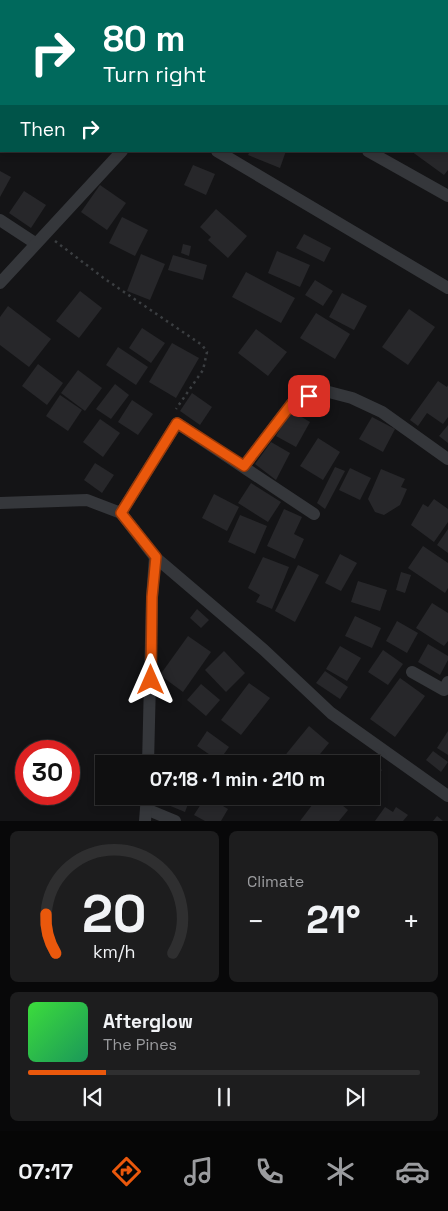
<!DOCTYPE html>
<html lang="en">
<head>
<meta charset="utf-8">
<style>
  body { margin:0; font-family:"Space Grotesk",sans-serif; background:#1d1d1e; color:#f1f3f6; height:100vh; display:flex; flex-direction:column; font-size:19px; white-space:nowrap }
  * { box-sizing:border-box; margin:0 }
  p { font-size:16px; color:#9b9c9f }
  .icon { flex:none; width:28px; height:28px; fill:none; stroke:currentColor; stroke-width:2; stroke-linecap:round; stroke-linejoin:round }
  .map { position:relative; height:821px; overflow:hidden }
  .side { display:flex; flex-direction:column; gap:10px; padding:10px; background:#080809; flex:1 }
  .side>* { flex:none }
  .banner { position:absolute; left:0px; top:0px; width:449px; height:152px; box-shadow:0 2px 8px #0003,0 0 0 1px #2f2f30; background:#00695c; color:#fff; overflow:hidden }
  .speed { position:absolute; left:15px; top:740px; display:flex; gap:10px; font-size:25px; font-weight:700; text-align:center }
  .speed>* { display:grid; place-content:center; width:65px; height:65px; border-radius:50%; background:#0f0f10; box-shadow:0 2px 8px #0003,0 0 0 1px #2f2f30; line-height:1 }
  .speed .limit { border:8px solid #d22; background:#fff; color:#111 }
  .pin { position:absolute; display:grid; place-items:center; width:42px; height:42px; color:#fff; margin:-21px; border-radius:10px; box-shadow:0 2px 8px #0006 }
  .me { position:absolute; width:55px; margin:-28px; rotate:0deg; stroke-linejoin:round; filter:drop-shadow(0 0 4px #0008) }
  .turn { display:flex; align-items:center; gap:18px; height:105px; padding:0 20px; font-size:22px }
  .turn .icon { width:65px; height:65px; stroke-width:2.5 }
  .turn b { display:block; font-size:35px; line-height:42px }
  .then { display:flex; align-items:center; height:48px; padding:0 20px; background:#0003; gap:10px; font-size:19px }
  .big { font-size:38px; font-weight:800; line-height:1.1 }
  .side .tile { flex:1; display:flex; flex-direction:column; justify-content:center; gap:8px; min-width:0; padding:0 18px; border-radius:8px; background:#1d1d1e }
  .side .dial { align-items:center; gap:0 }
  .dial svg { height:130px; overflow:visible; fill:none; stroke:#2f2f30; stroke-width:7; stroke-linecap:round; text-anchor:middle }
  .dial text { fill:#f1f3f6; stroke:none }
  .song { display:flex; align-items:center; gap:15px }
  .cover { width:60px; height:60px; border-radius:8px; background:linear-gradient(135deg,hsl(120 70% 55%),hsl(150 70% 35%)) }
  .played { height:5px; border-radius:2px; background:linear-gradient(90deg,#ea580c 20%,#2f2f30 20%) }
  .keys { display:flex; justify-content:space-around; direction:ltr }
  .heat { display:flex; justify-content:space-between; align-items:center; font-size:28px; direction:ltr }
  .side .tiles { flex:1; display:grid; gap:10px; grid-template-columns:1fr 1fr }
  .tile:last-child { grid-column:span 2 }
  .trip { position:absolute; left:95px; top:755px; width:285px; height:50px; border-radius:0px; background:#0f0f10; box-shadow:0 2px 8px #0003,0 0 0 1px #2f2f30; font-weight:800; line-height:50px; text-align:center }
  .tabs { display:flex; height:80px; justify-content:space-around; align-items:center; background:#060606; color:#9b9c9f }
  .tabs .icon { width:35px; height:35px }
  .tabs .selected { color:#ea580c }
  .tabs b { font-size:22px; color:#f1f3f6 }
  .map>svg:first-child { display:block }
  .building { fill:#27272a }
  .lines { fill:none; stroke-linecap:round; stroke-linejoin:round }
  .path { stroke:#3b3e41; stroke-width:2.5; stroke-dasharray:2.5 4; stroke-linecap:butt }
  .street { stroke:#35373b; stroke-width:12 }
  .route-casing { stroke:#983908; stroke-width:12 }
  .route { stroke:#ea580c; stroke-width:9 }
</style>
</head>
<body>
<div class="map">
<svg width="448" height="821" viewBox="0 0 448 821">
  <rect width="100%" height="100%" fill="#141416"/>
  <g class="building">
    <polygon points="250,151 286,151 280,168 248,155"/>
    <polygon points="411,151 448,151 448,170 444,175"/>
    <polygon points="193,165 215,174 206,195 184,185"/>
    <polygon points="0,171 11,177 0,197"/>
    <polygon points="100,185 126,203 107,230 81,212"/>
    <polygon points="24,191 46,205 31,228 9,213"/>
    <polygon points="216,209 247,236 228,258 208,240 211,237 200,227"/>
    <polygon points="122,217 148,230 135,256 109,243"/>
    <polygon points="304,234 331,248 324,262 296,248"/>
    <polygon points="183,244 191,246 189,256 181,253"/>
    <polygon points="277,251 310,265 300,287 268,273"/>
    <polygon points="141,254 165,264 150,300 127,291"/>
    <polygon points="173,255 207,265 203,280 168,270"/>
    <polygon points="246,272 295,298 281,323 232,297"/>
    <polygon points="315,280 333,291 323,306 305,295"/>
    <polygon points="80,291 102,308 79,338 56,321"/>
    <polygon points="342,293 367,306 354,330 329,317"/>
    <polygon points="8,306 51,339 29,367 0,345 0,317"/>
    <polygon points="409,309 435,327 408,365 382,347"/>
    <polygon points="316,313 350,334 335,359 300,338"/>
    <polygon points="142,328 165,343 151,363 129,348"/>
    <polygon points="256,329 287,352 268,376 238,353"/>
    <polygon points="172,343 199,358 176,398 149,382"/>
    <polygon points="118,347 148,367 136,385 106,365"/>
    <polygon points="38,364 63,383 47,405 22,386"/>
    <polygon points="78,370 102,388 85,411 61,393"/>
    <polygon points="438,381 447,387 448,385 448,417 443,424 427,413 418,426 410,420"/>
    <polygon points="115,384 129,395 111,419 96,409"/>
    <polygon points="192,393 212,407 200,425 180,411"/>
    <polygon points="60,395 82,410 68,431 46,416"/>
    <polygon points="132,400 153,414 138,435 118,422"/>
    <polygon points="290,410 310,422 296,447 276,436"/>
    <polygon points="372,417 395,429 383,452 359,439"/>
    <polygon points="100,419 120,433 103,457 83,442"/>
    <polygon points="448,425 448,443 439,436"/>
    <polygon points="318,438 340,452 323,480 300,466"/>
    <polygon points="271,442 290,453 276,480 255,464"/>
    <polygon points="95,463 114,475 102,493 84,480"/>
    <polygon points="335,467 345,471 325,509 317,503"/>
    <polygon points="350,468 371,478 360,500 339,490"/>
    <polygon points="381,469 405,479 401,487 407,489 400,505 384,515 375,512 368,499"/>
    <polygon points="251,483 281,502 268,522 238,503"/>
    <polygon points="214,494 239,507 227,531 202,518"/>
    <polygon points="434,499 448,509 448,522 434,542 411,525 423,504 428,507"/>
    <polygon points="284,509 302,517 294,534 304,539 295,559 267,546"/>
    <polygon points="240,515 267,526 255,554 228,542"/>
    <polygon points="448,529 448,553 437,545"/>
    <polygon points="423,546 448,563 448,588 445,593 408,568"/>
    <polygon points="340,554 357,563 341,591 325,583"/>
    <polygon points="263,557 289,567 272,609 256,602 260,595 248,588"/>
    <polygon points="298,565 319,575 295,622 275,611"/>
    <polygon points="401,572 411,575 405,593 396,590"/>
    <polygon points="358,581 387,590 380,611 351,602"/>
    <polygon points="432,603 448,613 448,641 444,646 416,628"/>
    <polygon points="197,609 209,620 201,628 190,618"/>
    <polygon points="355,616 381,628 372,648 345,636"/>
    <polygon points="397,621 418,633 407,653 386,641"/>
    <polygon points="188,636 211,652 183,692 160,675"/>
    <polygon points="428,644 448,656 448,660 440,675 418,662"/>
    <polygon points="340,646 361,658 347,681 326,669"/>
    <polygon points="383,650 403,664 388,685 368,672"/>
    <polygon points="224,651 245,673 226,692 205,670"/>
    <polygon points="325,671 348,687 340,699 316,683"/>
    <polygon points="400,678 425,696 395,737 370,719"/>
    <polygon points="249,683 270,698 241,735 221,720"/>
    <polygon points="201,684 220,700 206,716 187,700"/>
    <polygon points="309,726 329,743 312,764 278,764"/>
    <polygon points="207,731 229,747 219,761 197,746"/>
    <polygon points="448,731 448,755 437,748"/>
    <polygon points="433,751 448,762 441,772 426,760"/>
    <polygon points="183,756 202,764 180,764"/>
    <polygon points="372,763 382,770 375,780 371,777"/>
    <polygon points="158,796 191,796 185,812 156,800"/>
    <polygon points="206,796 228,809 221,821 205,821 194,815"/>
    <polygon points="223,796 238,796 233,803"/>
    <polygon points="319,796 331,796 348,810 339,821 300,821"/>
    <polygon points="385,807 393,812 396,807 408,815 403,821 375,821"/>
    <polygon points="437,816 443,821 433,821"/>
  </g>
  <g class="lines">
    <polyline class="path" points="55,241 105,279 202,345 207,352 203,370 176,409"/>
    <g class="street">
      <polyline points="132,0 132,1"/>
      <polyline points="274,1 276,0"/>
      <polyline points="0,58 1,58"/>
      <polyline points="217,151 448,288"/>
      <polyline points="368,151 448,196"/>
      <polyline points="0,220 35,243"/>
      <polyline points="0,283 122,151"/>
      <polyline points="244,466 293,402 325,391 352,398 382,412 448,459"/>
      <polyline points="0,503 87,500 121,513 155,557 264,650 331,713 448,796"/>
      <polyline points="121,513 177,423 314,514"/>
      <polyline points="412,672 444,690 448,682"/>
      <polyline points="148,764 152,597 155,557"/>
      <polyline points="146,809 175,821"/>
      <polyline points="145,821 147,796"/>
    </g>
  </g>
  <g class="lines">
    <g class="route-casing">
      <polyline id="route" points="151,680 152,597 156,557 121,513 177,423 244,466 293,402 309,396"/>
    </g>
    <use href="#route" class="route"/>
  </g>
</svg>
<div class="speed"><div class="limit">30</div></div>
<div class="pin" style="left:309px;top:396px;background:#d93025"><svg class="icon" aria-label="arrive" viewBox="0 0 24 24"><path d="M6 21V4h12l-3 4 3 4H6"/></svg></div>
<svg class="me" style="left:151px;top:680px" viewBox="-20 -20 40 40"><path d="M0-17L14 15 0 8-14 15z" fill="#ea580c" stroke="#fff" stroke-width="4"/></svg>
<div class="trip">07:18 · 1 min · 210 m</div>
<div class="banner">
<div class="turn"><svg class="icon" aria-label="right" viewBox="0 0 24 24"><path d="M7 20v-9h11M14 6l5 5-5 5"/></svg><div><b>80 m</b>Turn right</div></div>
<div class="then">Then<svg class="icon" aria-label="right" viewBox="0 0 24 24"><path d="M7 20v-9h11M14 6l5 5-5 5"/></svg></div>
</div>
</div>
<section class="side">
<div class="tiles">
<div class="tile dial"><svg viewBox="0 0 100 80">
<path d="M14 69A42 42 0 1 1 86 69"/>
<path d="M14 69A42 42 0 0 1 8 45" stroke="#ea580c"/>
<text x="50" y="56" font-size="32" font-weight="700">20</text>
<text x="50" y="72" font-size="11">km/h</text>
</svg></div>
<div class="tile"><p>Climate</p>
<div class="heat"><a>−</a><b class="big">21°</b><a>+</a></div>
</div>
<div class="tile">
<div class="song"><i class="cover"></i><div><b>Afterglow</b><p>The Pines</p></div></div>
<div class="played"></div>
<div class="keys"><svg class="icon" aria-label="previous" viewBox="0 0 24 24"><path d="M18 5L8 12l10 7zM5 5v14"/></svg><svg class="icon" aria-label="pause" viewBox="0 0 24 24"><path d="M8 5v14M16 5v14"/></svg><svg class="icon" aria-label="next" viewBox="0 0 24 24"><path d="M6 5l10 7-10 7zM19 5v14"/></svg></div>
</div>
</div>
</section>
<nav class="tabs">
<b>07:17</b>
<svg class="icon selected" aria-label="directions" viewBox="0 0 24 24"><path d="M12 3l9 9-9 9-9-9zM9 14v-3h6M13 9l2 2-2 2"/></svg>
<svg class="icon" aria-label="music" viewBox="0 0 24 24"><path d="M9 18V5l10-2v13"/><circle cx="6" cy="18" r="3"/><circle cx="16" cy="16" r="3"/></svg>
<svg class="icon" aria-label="phone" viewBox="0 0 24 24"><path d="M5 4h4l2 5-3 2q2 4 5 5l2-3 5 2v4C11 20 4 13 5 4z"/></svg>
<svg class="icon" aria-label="climate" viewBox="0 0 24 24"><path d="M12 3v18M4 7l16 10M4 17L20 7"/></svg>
<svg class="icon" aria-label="car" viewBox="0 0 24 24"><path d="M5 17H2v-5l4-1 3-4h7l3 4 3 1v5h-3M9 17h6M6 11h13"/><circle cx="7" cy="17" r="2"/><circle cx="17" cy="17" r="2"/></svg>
</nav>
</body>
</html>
